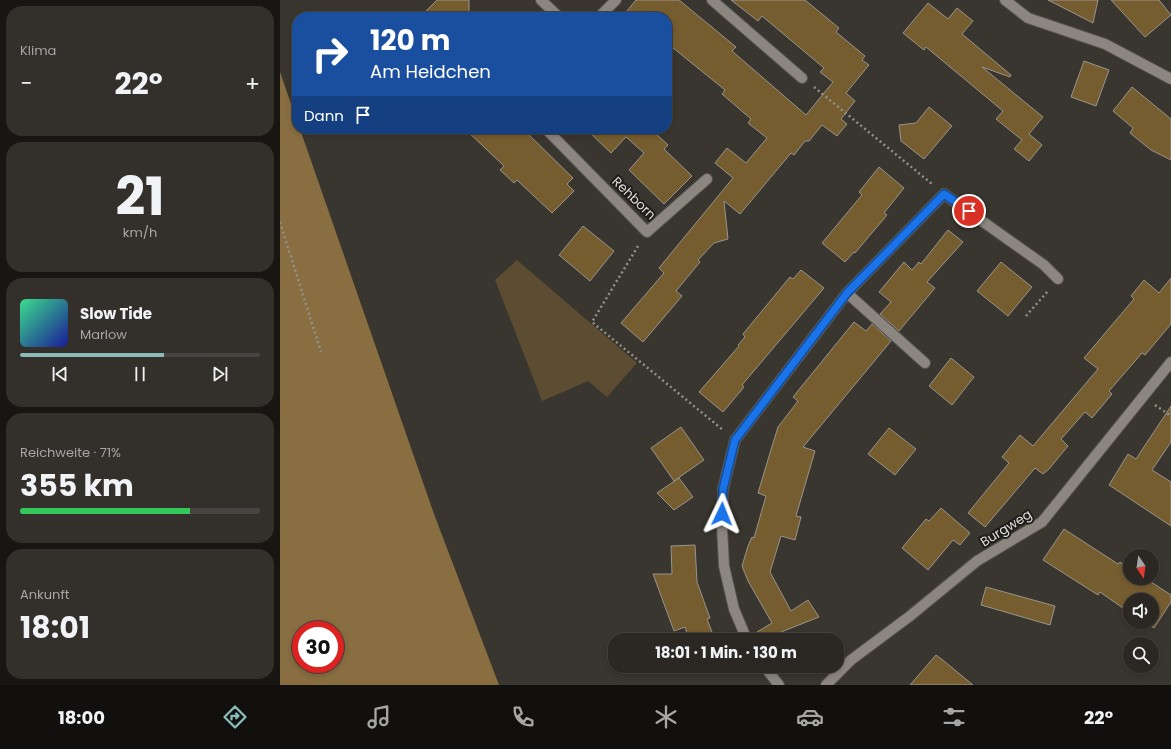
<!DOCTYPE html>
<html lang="de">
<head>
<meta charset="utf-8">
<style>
  body { margin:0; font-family:Poppins,sans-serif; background:#33302b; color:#f1f3f6; height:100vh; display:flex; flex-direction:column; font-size:15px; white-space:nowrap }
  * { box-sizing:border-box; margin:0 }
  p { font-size:13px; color:#a6a6a6 }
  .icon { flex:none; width:22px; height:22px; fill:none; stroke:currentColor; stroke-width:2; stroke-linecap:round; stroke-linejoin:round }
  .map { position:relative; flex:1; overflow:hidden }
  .drawer { display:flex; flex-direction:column; gap:6px; padding:6px; background:#181613; width:280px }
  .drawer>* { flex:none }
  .top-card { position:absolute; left:12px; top:12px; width:380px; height:122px; border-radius:16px; box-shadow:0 2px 6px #0003,0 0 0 1px #474441; background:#1a4fa0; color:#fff; overflow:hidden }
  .needle { width:26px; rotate:167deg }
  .buttons { position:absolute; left:843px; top:549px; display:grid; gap:8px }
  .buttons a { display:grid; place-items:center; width:36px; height:36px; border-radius:50%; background:#2b2823; box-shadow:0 2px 6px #0003,0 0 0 1px #474441; font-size:20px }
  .speed { position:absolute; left:12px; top:621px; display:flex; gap:8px; font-size:20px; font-weight:700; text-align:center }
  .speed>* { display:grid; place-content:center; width:52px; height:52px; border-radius:50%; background:#2b2823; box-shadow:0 2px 6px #0003,0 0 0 1px #474441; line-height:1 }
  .speed .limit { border:6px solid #d22; background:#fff; color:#111 }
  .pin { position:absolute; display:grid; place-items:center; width:34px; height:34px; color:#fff; margin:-17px; border:2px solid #fff; border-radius:50%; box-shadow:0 1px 4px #0007 }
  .me { position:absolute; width:44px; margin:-22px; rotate:2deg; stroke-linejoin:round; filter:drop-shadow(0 0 3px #0008) }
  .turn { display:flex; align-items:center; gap:14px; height:84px; padding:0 12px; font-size:18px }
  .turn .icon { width:52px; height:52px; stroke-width:2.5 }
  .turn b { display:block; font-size:28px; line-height:34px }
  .then { display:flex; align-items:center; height:38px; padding:0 12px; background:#0003; gap:8px; font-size:15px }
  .big { font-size:30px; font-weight:700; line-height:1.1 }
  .drawer .card { flex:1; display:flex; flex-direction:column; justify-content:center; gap:6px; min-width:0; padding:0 14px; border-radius:16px; background:#33302b }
  .drawer .dial { align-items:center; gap:0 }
  .dial b { font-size:52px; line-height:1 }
  .song { display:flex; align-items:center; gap:12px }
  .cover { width:48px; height:48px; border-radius:6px; background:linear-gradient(135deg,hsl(150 70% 55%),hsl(240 70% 35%)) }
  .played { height:4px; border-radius:2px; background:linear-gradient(90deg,#8bbbb9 60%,#474441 60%) }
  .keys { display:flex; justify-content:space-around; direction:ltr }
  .heat { display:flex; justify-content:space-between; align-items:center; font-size:22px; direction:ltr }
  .charge { height:6px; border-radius:3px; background:linear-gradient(90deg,#34c759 71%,#474441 0) }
  .trip { position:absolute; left:328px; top:633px; width:236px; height:40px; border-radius:16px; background:#2b2823; box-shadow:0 2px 6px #0003,0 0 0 1px #474441; font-weight:700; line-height:40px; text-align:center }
  .tab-bar { display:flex; height:64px; justify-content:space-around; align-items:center; background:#11100e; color:#a6a6a6 }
  .tab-bar .icon { width:28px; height:28px }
  .tab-bar .on { color:#8bbbb9 }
  .tab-bar b { font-size:18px; color:#f1f3f6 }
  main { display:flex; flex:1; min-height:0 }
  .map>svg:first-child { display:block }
  .green { fill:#5c4c32 }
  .forest { fill:#886e41; fill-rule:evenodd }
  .building { fill:#765d30; stroke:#98948d }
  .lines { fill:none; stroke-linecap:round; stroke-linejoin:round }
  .minor-casing { stroke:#56534d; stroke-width:12 }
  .path { stroke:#93918c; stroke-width:2.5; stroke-dasharray:2 3; stroke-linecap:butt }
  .minor { stroke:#8b867f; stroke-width:10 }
  .route-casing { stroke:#114b97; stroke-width:10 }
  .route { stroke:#1a73e8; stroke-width:7 }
  .labels { text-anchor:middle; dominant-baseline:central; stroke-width:4; stroke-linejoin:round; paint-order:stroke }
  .street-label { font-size:13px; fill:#dfddd9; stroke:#1f1d1a }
</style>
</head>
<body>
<main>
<section class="drawer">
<div class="card"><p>Klima</p>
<div class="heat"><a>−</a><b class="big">22°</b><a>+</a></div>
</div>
<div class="card dial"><b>21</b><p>km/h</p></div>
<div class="card">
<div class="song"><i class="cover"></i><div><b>Slow Tide</b><p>Marlow</p></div></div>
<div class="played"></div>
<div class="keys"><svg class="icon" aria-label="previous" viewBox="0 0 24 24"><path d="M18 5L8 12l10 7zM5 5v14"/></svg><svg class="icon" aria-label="pause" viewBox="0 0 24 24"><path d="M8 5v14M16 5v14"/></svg><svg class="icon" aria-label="next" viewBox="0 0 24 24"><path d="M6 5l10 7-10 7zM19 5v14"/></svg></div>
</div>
<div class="card"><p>Reichweite · 71%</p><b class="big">355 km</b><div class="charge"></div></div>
<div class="card"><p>Ankunft</p><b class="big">18:01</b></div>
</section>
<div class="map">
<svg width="891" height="685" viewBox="0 0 891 685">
  <rect width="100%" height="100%" fill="#39362f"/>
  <polygon class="green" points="237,260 357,363 327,397 308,381 262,401 215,280"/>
  <path class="forest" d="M 0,72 L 17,121 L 17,129 L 20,129 L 154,514 L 219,685 L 0,685 ZM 21,630 L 55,630 L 55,664 L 21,664 Z"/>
  <g class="building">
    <polygon points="157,0 189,0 189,17 140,17"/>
    <polygon points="356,0 399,0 456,47 452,51 526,115 553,82 540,72 544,68 482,16 478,21 451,0 525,0 559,28 556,32 585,56 582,60 589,65 566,93 575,101 561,119 567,124 557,136 542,125 529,141 525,141 514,155 511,153 460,214 444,201 448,239 434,243 418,260 420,262 396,291 402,296 363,342 341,323 384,273 379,268 453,178 435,163 447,148 466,163 487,138 468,123 471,119 442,94 445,90 387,43 387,17 342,17"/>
    <polygon points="768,0 818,0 813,23"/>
    <polygon points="831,0 879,0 891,15 865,37"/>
    <polygon points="648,3 668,19 677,8 693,21 682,34 731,75 730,77 702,67 763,117 749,134 762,145 749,161 734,149 742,140 716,119 723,111 646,47 644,50 623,33"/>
    <polygon points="804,61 829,70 816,106 791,97"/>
    <polygon points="852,87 891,119 891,160 871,150 850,133 853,128 833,111"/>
    <polygon points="649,107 672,126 644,159 621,141 619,125 636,123"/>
    <polygon points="185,129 243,129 293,178 287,184 294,191 272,213 237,180 234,183 220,170 224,166"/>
    <polygon points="306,129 371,129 388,145 384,149 412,176 384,204 349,170 364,153 346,137 331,153"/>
    <polygon points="599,167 624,188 604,213 607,215 575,253 574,252 565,262 542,243 582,195 579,192"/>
    <polygon points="303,226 334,251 310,281 279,255"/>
    <polygon points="668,230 683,242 647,282 655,288 619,331 600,314 611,302 599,292 624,262 632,270 639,262 641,264"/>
    <polygon points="721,262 752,287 728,316 697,291"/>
    <polygon points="521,270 544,288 462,385 464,387 443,412 419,392 459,346 458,345 465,337 463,334 510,277 513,279"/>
    <polygon points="891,278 891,324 865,355 862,353 829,391 832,394 812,418 805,412 781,439 788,446 769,469 763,474 755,468 705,527 688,513 729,463 722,457 740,435 753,446 818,369 804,358 854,299 851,296 864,280 879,293"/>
    <polygon points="574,322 586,331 592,324 611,341 523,447 535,451 516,516 521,517 515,540 501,536 490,572 511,611 528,600 539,617 481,640 477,632 492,623 468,581 462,566 468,546 472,537 474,538 486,496 478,493 490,453 498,427 518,401 513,397"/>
    <polygon points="671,358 694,377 672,405 649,386"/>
    <polygon points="891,406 891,442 872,470 891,482 891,526 829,485 848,454 856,459"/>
    <polygon points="401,427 424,460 394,481 371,448"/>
    <polygon points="609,428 636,449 615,475 588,454"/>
    <polygon points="399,478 413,497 394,510 377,493"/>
    <polygon points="661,508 690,533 680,545 673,540 648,570 622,548 646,519 649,521"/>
    <polygon points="784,529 838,564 840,562 850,568 850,578 865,578 891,595 891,602 874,628 864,622 872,622 872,600 850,600 850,613 820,592 818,595 763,560"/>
    <polygon points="415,545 417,582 430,618 427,619 435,640 409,640 405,627 394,631 373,574 392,574 391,546"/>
    <polygon points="706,587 775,606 770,625 701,605"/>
    <polygon points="656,655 664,661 693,685 630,685"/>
  </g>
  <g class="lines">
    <g class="minor-casing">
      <g id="minor">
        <polyline points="261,0 279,17"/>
        <polyline points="432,0 522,78"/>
        <polyline points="725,0 748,18 825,44 891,79"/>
        <polyline points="319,17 336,0"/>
        <polyline points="266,129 367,232 427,179"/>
        <polyline points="567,293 645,363"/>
        <polyline points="467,640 454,609 444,566 442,527 443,489 455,440 567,293 664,194 764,265 778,279"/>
        <polyline points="484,666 499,685"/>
        <polyline points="546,685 571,660 630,616 697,561 762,522 891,362"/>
      </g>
    </g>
    <g class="path">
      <polyline points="534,87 652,184"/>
      <polyline points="0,222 41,352"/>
      <polyline points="358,246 312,322 443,430"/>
      <polyline points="746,316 768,291"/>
      <polyline points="875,405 891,416"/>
    </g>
    <use href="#minor" class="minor"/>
  </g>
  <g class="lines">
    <g class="route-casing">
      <polyline id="route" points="442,514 443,489 455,440 567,293 664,194 689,211"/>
    </g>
    <use href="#route" class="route"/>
  </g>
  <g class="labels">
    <g class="street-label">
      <text transform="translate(354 198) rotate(44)">Rehborn</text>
      <text transform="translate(726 528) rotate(-32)">Burgweg</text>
    </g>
  </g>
</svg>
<div class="buttons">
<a><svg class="needle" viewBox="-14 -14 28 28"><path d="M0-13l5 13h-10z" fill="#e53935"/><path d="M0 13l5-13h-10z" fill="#a6a6a6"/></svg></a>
<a><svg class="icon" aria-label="sound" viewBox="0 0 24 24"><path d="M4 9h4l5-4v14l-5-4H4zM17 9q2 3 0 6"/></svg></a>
<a><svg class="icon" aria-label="search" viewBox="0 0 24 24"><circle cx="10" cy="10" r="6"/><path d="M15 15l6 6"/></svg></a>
</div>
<div class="speed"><div class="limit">30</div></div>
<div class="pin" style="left:689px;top:211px;background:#d93025"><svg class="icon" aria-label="arrive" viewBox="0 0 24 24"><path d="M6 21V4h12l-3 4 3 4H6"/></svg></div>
<svg class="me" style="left:442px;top:514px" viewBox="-20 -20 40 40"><path d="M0-17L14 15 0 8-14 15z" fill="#1a73e8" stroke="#fff" stroke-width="4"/></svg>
<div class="trip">18:01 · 1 Min. · 130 m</div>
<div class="top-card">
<div class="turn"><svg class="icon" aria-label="right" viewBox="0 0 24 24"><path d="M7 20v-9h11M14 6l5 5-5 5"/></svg><div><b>120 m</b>Am Heidchen</div></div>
<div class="then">Dann<svg class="icon" aria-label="arrive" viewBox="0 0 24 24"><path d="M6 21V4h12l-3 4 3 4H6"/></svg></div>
</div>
</div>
</main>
<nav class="tab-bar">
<b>18:00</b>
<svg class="icon on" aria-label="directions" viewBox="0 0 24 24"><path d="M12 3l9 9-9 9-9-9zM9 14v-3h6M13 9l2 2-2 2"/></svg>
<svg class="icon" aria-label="music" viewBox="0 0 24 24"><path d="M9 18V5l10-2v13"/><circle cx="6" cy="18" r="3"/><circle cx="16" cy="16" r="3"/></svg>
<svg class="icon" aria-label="phone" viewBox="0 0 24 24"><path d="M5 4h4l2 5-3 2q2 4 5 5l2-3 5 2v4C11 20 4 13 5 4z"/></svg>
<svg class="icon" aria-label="climate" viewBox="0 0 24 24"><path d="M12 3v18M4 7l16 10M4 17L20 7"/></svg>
<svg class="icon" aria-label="car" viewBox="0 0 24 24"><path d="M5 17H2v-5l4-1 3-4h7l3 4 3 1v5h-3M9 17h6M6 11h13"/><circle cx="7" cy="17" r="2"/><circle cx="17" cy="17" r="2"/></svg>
<svg class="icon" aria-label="filters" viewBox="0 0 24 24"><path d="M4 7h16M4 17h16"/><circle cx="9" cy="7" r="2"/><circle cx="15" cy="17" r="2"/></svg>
<b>22°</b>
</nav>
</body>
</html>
